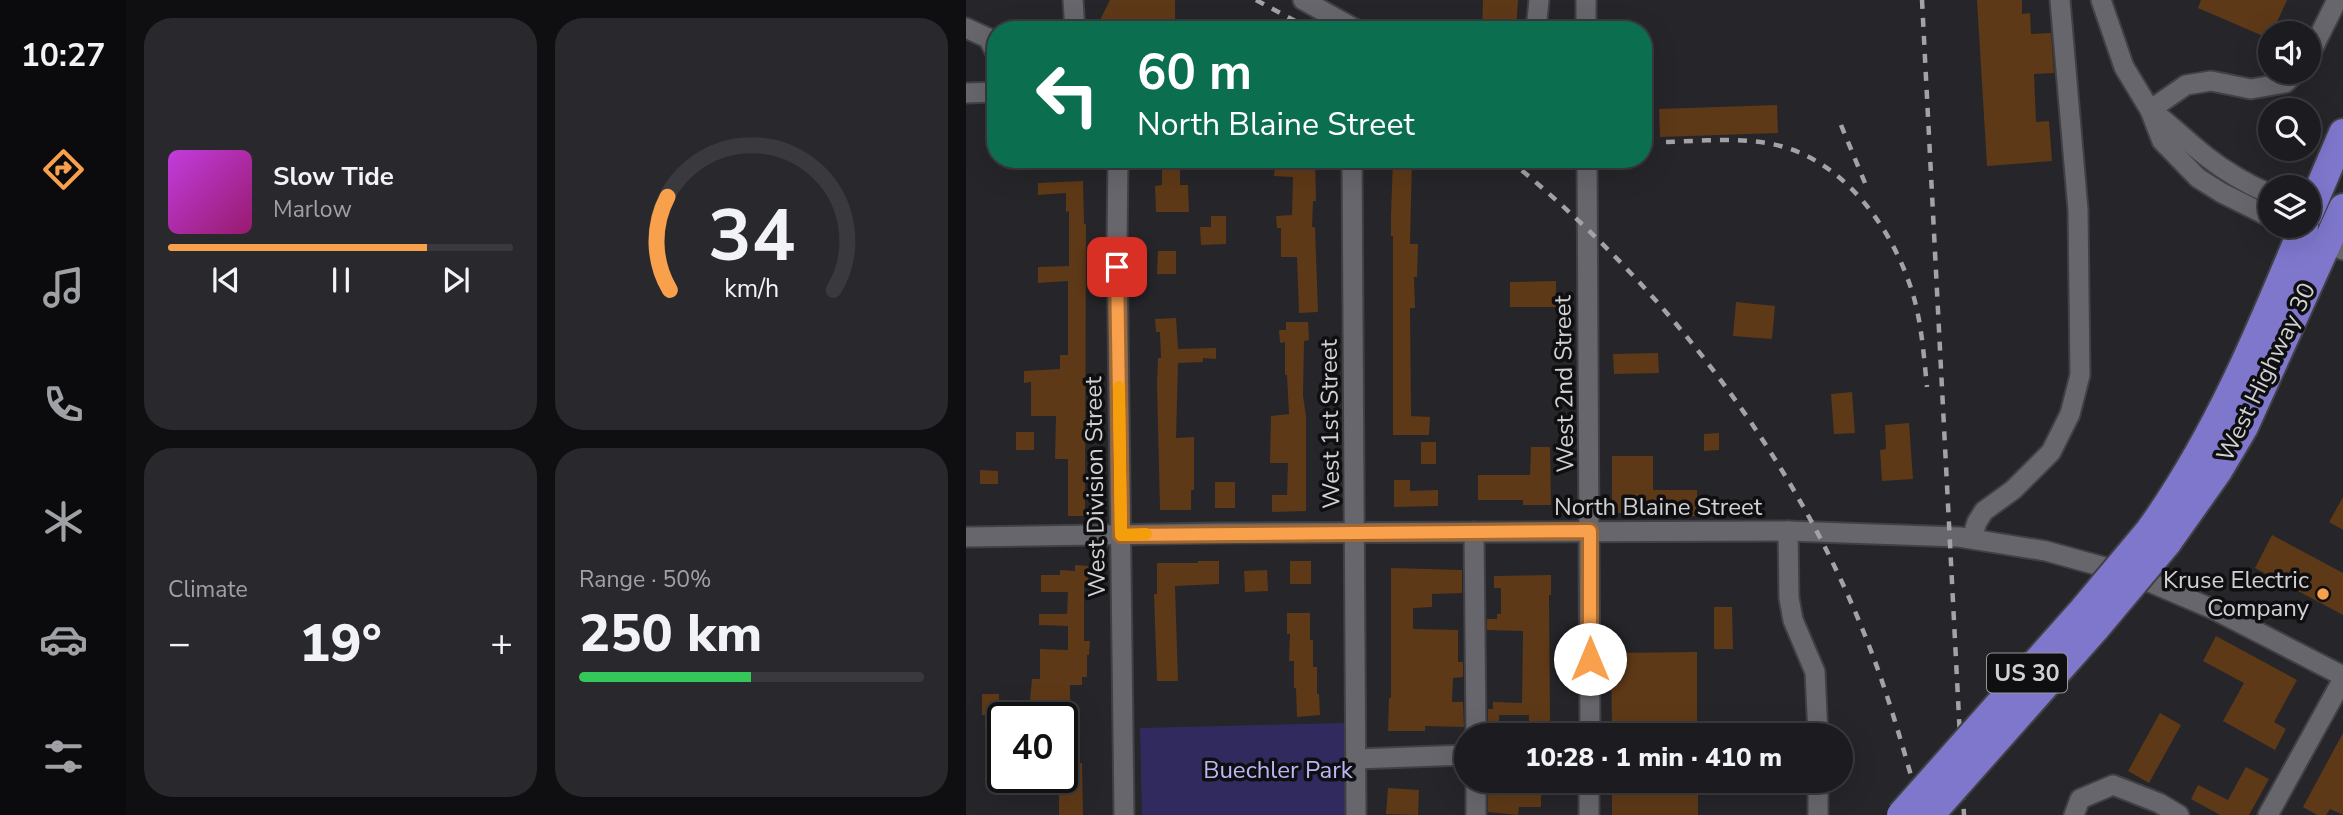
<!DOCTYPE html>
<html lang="en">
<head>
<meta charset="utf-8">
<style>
  body { margin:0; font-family:"Nunito Sans",sans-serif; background:#29292d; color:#f1f3f6; height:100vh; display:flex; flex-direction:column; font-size:26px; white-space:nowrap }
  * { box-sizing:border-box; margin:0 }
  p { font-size:23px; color:#a0a1a5 }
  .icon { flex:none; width:38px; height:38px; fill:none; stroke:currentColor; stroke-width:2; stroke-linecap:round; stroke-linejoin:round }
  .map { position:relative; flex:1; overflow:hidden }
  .drawer { display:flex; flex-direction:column; gap:18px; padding:18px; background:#0f0f12; width:840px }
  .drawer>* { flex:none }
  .guide { position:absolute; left:21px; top:21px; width:665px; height:147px; border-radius:28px; box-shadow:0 7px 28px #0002,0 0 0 2px #3a3a3e; background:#0b6e4f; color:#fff; overflow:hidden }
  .buttons { position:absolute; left:1292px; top:21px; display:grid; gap:14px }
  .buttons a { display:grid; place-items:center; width:63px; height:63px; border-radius:50%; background:#1c1c20; box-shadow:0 7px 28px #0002,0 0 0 2px #3a3a3e; font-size:35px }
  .speed { position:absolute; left:21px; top:702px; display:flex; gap:14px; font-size:35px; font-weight:700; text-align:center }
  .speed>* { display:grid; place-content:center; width:91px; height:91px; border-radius:50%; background:#1c1c20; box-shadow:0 7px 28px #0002,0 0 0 2px #3a3a3e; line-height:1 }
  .speed .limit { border:4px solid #111; border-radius:10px; background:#fff; color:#111 }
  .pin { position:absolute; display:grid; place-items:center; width:60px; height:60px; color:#fff; margin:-30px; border-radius:14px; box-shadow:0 4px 10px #0006 }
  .me { position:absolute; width:77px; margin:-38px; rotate:0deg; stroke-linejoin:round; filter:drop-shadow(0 0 5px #0008) }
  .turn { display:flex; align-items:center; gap:24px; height:147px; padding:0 35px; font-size:32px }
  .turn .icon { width:91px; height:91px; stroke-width:2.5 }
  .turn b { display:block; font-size:49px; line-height:60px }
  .big { font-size:52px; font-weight:800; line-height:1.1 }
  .drawer .tile { flex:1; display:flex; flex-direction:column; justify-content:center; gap:10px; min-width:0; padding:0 24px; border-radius:28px; background:#29292d }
  .drawer .dial { align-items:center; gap:0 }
  .dial svg { height:182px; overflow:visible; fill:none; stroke:#3a3a3e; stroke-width:7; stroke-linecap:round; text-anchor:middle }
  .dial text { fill:#f1f3f6; stroke:none }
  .song { display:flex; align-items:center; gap:21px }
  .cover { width:84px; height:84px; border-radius:10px; background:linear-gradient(135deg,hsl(290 70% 55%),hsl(320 70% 35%)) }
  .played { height:7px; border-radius:4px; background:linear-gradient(90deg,#f9a04d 75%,#3a3a3e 75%) }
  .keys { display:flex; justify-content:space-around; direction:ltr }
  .heat { display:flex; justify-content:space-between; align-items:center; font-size:38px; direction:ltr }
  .charge { height:10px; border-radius:5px; background:linear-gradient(90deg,#34c759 50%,#3a3a3e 0) }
  .drawer .tiles { flex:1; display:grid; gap:18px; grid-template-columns:repeat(2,1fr) }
  .trip { position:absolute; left:488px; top:723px; width:399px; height:70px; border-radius:35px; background:#1c1c20; box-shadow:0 7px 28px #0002,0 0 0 2px #3a3a3e; font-weight:800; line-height:70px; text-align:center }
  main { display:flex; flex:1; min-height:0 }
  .tabs { display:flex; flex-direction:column; width:126px; justify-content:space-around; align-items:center; background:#0b0b0d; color:#a0a1a5 }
  .tabs .icon { width:49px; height:49px }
  .tabs .selected { color:#f9a04d }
  .tabs b { font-size:32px; color:#f1f3f6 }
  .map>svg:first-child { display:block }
  .green { fill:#312a5e }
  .building { fill:#5e3917 }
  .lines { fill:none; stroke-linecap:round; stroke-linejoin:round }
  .minor-casing { stroke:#414145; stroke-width:23 }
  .highway-casing { stroke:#414145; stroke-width:32 }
  .minor { stroke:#66666c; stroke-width:19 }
  .highway { stroke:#7e77cc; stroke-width:28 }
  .rail { stroke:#a3a3a7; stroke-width:4.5; stroke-dasharray:9 9; stroke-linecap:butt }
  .highway-bridge-casing { stroke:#414145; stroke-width:32; stroke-linecap:butt }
  .highway-bridge { stroke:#7e77cc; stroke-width:28 }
  .route-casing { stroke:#a26832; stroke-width:18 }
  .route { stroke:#f9a04d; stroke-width:12 }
  .slow { stroke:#f59e0b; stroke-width:12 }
  .poi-dot { fill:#f9a04d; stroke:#0f0f11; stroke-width:2.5 }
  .labels { text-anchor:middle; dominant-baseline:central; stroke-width:7; stroke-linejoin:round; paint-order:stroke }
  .shield { fill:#0f0f11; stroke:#97979a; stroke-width:2 }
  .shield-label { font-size:23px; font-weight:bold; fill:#d1d1d4 }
  .street-label { font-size:24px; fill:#d1d1d4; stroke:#0f0f11 }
  .poi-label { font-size:24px; fill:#d1d1d4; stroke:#0f0f11; text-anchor:end }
  .park-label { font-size:24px; fill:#b9b7f6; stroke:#0f0f11 }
</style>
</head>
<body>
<main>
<nav class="tabs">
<b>10:27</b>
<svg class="icon selected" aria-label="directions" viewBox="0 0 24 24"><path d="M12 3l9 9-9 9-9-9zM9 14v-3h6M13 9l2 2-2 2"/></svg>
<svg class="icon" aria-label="music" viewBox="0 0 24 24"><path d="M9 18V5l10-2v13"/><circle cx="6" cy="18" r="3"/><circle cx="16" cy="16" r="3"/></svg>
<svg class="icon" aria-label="phone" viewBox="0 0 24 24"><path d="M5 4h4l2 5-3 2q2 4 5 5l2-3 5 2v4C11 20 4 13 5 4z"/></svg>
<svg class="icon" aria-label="climate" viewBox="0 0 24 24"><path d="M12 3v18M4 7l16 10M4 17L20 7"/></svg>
<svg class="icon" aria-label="car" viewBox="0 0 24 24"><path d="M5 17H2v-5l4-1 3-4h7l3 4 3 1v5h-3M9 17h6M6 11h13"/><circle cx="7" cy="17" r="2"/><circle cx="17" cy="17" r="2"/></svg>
<svg class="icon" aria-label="filters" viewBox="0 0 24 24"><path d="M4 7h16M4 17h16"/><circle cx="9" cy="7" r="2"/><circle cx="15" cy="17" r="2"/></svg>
</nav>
<section class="drawer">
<div class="tiles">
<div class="tile">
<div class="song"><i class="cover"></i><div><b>Slow Tide</b><p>Marlow</p></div></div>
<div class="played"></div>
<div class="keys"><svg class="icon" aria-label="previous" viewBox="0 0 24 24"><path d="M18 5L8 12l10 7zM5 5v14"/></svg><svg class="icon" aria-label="pause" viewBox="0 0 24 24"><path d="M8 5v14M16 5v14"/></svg><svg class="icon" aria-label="next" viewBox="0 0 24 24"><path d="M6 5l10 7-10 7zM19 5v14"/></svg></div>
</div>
<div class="tile dial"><svg viewBox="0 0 100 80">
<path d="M14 69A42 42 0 1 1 86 69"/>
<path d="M14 69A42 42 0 0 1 13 28" stroke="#f9a04d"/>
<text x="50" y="56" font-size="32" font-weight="700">34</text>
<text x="50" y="72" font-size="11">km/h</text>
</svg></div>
<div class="tile"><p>Climate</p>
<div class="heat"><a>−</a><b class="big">19°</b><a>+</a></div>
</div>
<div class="tile"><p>Range · 50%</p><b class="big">250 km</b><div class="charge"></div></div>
</div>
</section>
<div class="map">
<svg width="1377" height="815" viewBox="0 0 1377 815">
  <rect width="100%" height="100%" fill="#25252a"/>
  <polygon class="green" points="378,723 380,815 176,815 174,728"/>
  <g class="building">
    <polygon points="144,0 209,0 209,30 129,30"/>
    <polygon points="517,0 552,0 550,30 516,30"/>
    <polygon points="1011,0 1056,0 1056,14 1064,13 1065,34 1085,33 1088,73 1068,74 1070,122 1083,121 1086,161 1021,166"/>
    <polygon points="1235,0 1321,0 1306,33 1304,33 1304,39 1232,8"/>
    <polygon points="811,105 812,133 694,137 693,109"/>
    <polygon points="196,159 214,159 214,185 222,185 223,212 190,212 189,186 196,185"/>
    <polygon points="329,159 349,159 350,201 347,201 346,227 349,227 352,312 333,313 331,257 315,257 315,228 311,228 310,216 326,215 327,177 308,176 309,165 329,165"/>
    <polygon points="427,159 446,159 444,244 452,244 451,277 448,277 449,308 444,308 445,416 464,417 463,435 427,435 427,236 425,236 425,215"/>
    <polygon points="117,181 118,224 120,224 119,516 102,516 102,459 89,459 90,416 65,416 65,382 58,383 58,371 94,369 94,355 102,355 102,281 72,283 72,267 103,266 103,211 100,212 100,193 72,195 72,183"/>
    <polygon points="245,216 260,216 260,244 235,245 234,227 245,227"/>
    <polygon points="192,251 210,251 210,274 191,274"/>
    <polygon points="590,281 590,307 544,307 544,282"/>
    <polygon points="770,302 809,306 806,339 767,336"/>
    <polygon points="210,318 212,349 250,348 250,359 237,358 237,362 212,363 210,438 228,437 228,490 225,490 225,510 194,510 191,384 192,358 195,358 194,332 190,332 189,319"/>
    <polygon points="320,322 342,322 343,340 338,341 337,396 340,416 340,511 306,512 306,495 321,495 322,463 304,463 305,416 323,414 321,375 319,375 319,342 314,343 313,330 320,330"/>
    <polygon points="692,353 693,373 648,374 647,354"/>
    <polygon points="886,392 889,433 868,434 865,394"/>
    <polygon points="943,423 947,479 916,481 914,450 920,449 919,425"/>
    <rect x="50" y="432" width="18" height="18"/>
    <polygon points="753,433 753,450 738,451 738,434"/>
    <rect x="455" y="442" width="15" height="22"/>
    <polygon points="565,447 584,447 585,505 557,505 557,500 512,500 512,475 564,475"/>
    <polygon points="646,456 687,456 687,490 731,490 731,516 687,516 687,513 646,513"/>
    <polygon points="14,470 32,471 32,484 14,484"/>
    <polygon points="428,480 444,480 444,491 472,490 472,506 428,507"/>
    <rect x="249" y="482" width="20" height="26"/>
    <polygon points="1377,497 1377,530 1363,522"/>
    <polygon points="1306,535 1377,573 1377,615 1289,568"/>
    <polygon points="232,561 253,561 253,584 209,586 212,681 191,681 188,594 191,594 191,563 232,563"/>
    <rect x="324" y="561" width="21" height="23"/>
    <polygon points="109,565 122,566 122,585 118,585 118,641 124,641 123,655 121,655 121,677 116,677 116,685 104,685 104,711 63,710 66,679 74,679 74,649 102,650 102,626 73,625 73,614 101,614 102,592 75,592 75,575 94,575 94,570 109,571"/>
    <polygon points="425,568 496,570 496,593 466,594 466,607 447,608 447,629 492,630 492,662 497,662 497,677 487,678 486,702 497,702 498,727 459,726 459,731 422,731 423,698 425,698"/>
    <polygon points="301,570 302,591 279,592 278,571"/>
    <polygon points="585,575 585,595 583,595 584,722 563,721 563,715 533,715 533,722 522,722 522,709 527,709 527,702 556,703 557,631 521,630 521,619 531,619 531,614 535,614 535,588 528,588 528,576"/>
    <polygon points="748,607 766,607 767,649 748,649"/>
    <polygon points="321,613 344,613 344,640 347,640 347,667 351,667 351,694 353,694 354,715 331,717 330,688 328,688 328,661 323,661 324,634 321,634"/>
    <polygon points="1250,636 1331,680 1308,722 1320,729 1309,750 1257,721 1278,683 1237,661"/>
    <polygon points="731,652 731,735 646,735 645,653"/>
    <rect x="16" y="694" width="17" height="21"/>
    <polygon points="1194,713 1215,725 1183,783 1162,771"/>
    <polygon points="1377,733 1377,815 1364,809 1360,815 1351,815 1337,807"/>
    <polygon points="116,763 117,815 93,815 93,777 96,777 96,764"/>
    <polygon points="1280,767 1303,779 1283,815 1254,815 1225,799 1232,785 1262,800"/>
    <rect x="48" y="777" width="17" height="16"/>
    <rect x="646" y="780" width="86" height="35"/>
    <polygon points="422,788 453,790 452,815 420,814"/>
    <polygon points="522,789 575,791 575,807 553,807 552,815 522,812"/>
  </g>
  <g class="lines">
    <g class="minor-casing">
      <g id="minor">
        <polyline points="107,0 109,30"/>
        <polyline points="337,0 391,30"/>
        <polyline points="620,0 620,30"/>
        <polyline points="1135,0 1158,67 1184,110 1196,141 1232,178 1256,193 1304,217"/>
        <polyline points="0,28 22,38 30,53"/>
        <polyline points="570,30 573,0"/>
        <polyline points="1342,58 1371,0"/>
        <polyline points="0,93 30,92 30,88"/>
        <polyline points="1184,110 1220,85 1245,81 1285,89 1319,83 1330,72"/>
        <path d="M 1184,110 C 1205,124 1221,142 1241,157 C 1260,172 1281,184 1304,194"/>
        <polyline points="152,159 151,240 158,815"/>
        <polyline points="386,159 390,815"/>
        <polyline points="621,159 624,735"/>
        <polyline points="1321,226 1377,250"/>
        <polyline points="822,531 823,598 827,620 849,672 852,735"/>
        <polyline points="508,532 510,735"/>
        <polyline points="0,537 253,533 822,531 993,537 1080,551 1167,575 1249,610 1377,676"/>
        <polyline points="1006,538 1011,522 1018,511 1047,490 1085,452 1104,414 1114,375 1112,210 1094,0"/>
        <polyline points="389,759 500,755"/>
        <polyline points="852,780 852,815"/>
        <polyline points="510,815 510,780"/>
        <polyline points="623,815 623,780"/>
        <polyline points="1108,815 1114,799 1147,785 1193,803 1213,815"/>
        <polyline points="1302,815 1377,679"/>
      </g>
    </g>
    <g class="highway-casing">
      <g id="highway">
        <polyline points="1342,215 1377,133"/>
        <path d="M 1184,530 C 1251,436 1294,332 1338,226"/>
        <polyline points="1201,543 1252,471 1278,427 1377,208"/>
      </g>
    </g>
    <use href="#minor" class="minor"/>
    <use href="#highway" class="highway"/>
    <g class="rail">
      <polyline points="290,0 346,30"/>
      <polyline points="956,0 998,815"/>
      <polyline points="875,125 899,183"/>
      <path d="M 700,142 C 735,141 772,137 806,144 C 878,158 929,231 948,298 C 956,327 958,358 961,387"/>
      <path d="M 542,159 C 696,284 824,449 898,633 C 922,692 939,754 956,815"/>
    </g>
    <g class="highway-bridge-casing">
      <g id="highway-bridge">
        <polyline points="935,815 1117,610 1184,530"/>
        <polyline points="964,815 1129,629 1201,543"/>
      </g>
    </g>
    <use href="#highway-bridge" class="highway-bridge"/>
  </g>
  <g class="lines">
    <g class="route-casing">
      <polyline id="route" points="151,267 155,535 624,531 624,659"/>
    </g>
    <use href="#route" class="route"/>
    <polyline class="slow" points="153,387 155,535 180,534"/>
  </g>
  <circle class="poi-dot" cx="1357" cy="594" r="7"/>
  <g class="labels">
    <rect class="shield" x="1021" y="653.5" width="80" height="39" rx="5"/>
    <g class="shield-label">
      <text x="1061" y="673">US 30</text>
    </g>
    <g class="street-label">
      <text transform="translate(1300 372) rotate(-64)">West Highway 30</text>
      <text transform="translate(598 384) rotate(-91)">West 2nd Street</text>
      <text transform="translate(364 424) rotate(-91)">West 1st Street</text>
      <text transform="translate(129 487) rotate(-91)">West Division Street</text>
      <text x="692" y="507">North Blaine Street</text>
    </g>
    <g class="poi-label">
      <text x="1343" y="580">Kruse Electric<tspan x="1343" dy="28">Company</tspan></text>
    </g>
    <g class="park-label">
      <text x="312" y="770">Buechler Park</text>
    </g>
  </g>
</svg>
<div class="buttons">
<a><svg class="icon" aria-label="sound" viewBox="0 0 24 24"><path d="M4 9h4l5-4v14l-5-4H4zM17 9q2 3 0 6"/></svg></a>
<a><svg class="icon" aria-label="search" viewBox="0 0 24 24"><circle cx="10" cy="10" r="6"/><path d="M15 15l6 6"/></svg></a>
<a><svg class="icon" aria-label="layers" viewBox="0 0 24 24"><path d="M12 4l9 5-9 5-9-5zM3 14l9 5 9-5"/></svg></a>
</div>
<div class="speed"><div class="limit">40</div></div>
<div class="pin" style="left:151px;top:267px;background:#d93025"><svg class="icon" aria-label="arrive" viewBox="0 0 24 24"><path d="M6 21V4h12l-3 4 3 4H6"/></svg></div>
<svg class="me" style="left:624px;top:659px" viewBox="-20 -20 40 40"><circle r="19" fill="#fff"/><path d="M0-13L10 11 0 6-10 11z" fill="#f9a04d"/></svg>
<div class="trip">10:28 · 1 min · 410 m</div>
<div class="guide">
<div class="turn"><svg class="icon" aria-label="left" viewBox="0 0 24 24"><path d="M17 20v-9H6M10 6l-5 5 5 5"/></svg><div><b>60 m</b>North Blaine Street</div></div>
</div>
</div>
</main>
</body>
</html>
